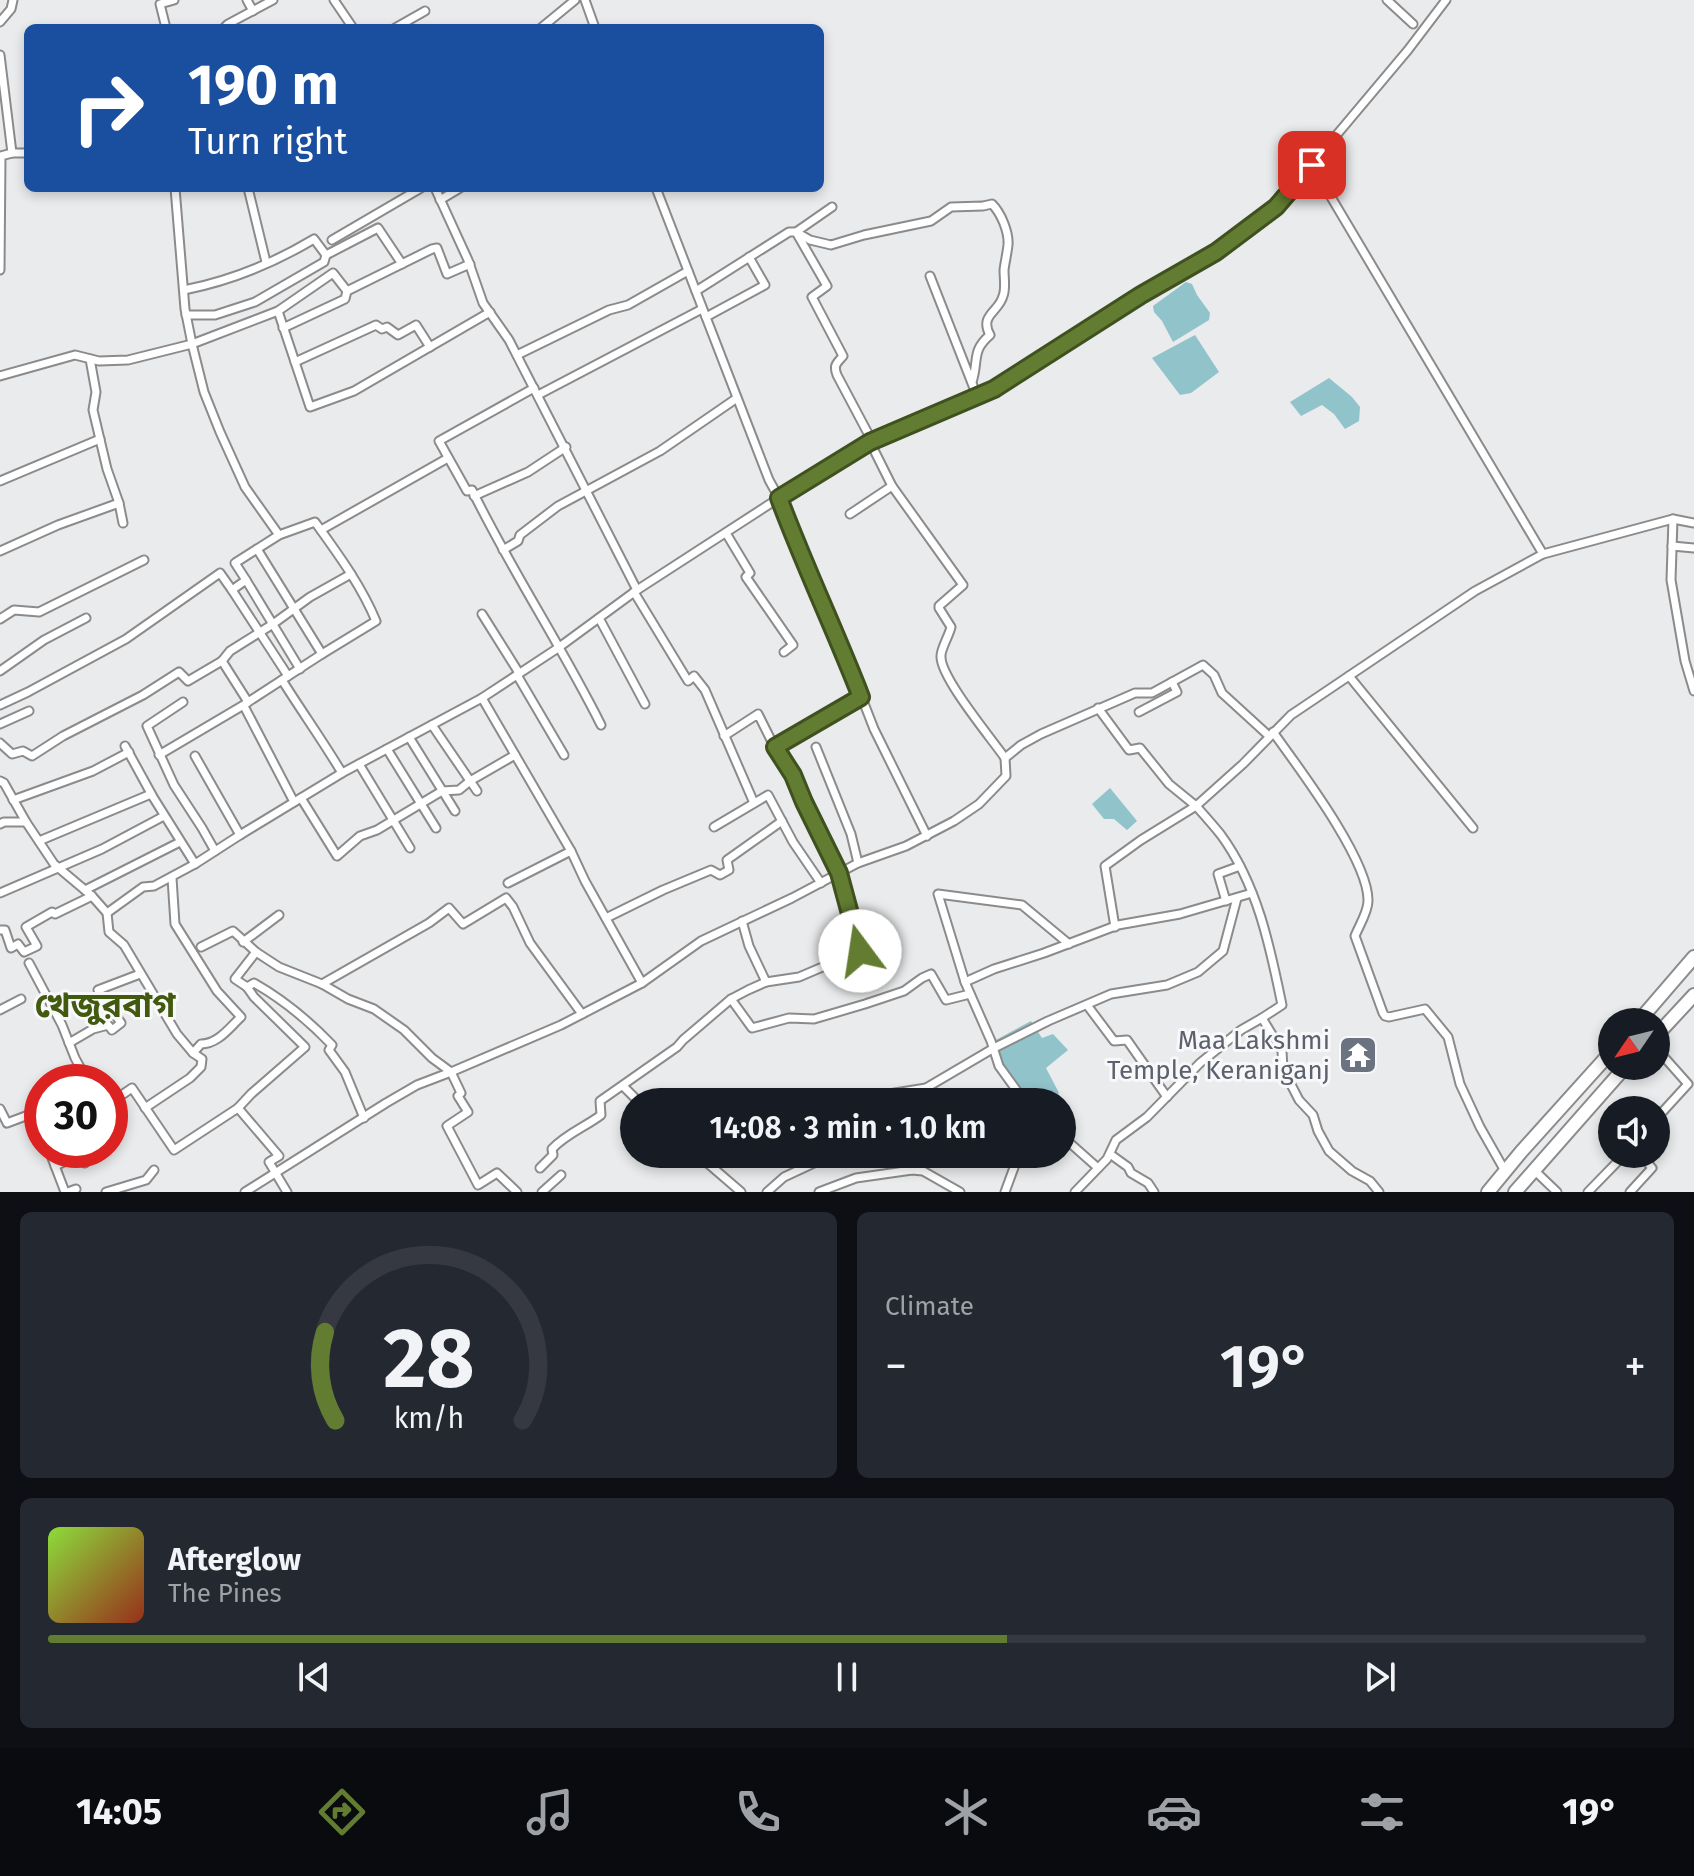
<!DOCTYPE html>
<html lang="en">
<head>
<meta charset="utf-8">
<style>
  body { margin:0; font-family:"Fira Sans","Noto Sans Bengali",sans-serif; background:#242831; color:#f1f3f6; height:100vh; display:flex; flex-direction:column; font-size:30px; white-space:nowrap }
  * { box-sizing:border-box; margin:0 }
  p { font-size:26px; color:#9ea1a6 }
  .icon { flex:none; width:44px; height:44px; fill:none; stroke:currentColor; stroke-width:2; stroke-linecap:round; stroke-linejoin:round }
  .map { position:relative; height:1192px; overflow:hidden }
  .details { display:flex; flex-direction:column; gap:20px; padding:20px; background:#0d0f14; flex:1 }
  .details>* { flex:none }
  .hud { position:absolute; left:24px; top:24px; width:800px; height:168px; border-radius:12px; box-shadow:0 4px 12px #0003; background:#1a4fa0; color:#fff; overflow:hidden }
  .needle { width:52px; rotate:235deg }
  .buttons { position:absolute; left:1598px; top:1008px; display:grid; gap:16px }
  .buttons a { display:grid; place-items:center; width:72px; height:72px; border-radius:50%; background:#171b24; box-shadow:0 4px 12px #0003; font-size:40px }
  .speed { position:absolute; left:24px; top:1064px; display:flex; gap:16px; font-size:40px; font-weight:700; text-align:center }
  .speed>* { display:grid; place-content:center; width:104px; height:104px; border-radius:50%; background:#171b24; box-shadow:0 4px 12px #0003; line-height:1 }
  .speed .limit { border:12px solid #d22; background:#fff; color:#111 }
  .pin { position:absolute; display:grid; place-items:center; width:68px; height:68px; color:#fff; margin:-34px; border-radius:16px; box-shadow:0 4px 12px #0006 }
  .me { position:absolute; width:88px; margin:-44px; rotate:346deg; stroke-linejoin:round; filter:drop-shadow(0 0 6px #0008) }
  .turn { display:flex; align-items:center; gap:28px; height:168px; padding:0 32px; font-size:36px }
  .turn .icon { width:104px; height:104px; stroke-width:2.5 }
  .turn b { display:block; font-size:56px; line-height:68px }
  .big { font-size:60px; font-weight:600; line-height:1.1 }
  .details .widget { flex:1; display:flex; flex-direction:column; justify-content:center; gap:12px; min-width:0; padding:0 28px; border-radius:12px; background:#242831 }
  .details .dial { align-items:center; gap:0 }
  .dial svg { height:208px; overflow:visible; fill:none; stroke:#363941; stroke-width:7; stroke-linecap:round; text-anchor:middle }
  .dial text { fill:#f1f3f6; stroke:none }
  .song { display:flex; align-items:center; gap:24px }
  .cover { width:96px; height:96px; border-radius:12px; background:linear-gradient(135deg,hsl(90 70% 55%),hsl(10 70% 35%)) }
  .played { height:8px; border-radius:4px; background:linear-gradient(90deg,#627d31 60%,#363941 60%) }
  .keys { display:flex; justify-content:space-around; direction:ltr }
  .heat { display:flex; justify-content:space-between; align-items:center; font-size:44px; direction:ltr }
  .details .tiles { flex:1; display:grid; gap:20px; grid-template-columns:1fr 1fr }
  .widget:last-child { grid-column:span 2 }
  .trip { position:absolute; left:620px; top:1088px; width:456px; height:80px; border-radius:40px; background:#171b24; box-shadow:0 4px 12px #0003; font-weight:600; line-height:80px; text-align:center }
  .dock { display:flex; height:128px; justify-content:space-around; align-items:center; background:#090b0e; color:#9ea1a6 }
  .dock .icon { width:56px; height:56px }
  .dock .on { color:#627d31 }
  .dock b { font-size:36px; color:#f1f3f6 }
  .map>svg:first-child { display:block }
  .water { fill:#90c3ca }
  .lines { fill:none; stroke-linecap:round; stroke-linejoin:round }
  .minor-casing { stroke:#8b8b8c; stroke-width:11 }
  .trunk-casing { stroke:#8b8b8c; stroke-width:16 }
  .minor { stroke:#fff; stroke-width:7 }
  .trunk { stroke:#fff; stroke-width:12 }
  .route-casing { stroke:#405120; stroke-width:20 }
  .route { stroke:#627d31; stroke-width:14 }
  .labels { text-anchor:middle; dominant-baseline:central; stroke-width:6; stroke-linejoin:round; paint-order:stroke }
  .worship-label { font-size:26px; fill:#5b616d; stroke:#f8f8fa; text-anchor:end }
  .district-label { font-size:34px; font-weight:bold; fill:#425910; stroke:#f8f8fa }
</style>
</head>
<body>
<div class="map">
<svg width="1694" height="1192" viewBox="0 0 1694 1192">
  <rect width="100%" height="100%" fill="#eaebec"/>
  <g class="water">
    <polygon points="1186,282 1192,284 1197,295 1210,313 1209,320 1173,342 1162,321 1154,312 1153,306"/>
    <polygon points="1195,335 1219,372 1191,393 1180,395 1152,358"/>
    <polygon points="1329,378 1352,397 1360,407 1359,421 1345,429 1334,414 1322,405 1301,416 1290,402"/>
    <polygon points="1110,788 1137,821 1127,830 1114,819 1104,819 1092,804"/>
    <polygon points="1031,1021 1042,1038 1053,1034 1068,1050 1046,1068 1059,1093 1048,1102 1029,1102 1001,1065 994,1041"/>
  </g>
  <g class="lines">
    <g class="minor-casing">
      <g id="minor">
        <polyline points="247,0 253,11"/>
        <polyline points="334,0 353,28"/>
        <polyline points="585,0 595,28"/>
        <polyline points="1387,0 1413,24"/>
        <polyline points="0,22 11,9 13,0"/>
        <polyline points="166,28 160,4 174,0"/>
        <polyline points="224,28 228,24 273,0"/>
        <polyline points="395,28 425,11"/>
        <polyline points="541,28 575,0"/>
        <polyline points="0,55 12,153 1,156 0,270"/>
        <polyline points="12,153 28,153"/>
        <polyline points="1312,165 1543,554"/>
        <polyline points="175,188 185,309 192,344 204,392 220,432 245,487 279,535"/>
        <polyline points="248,188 266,262"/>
        <polyline points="435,188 468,260 483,303 509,340 637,590"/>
        <polyline points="656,188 769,480 779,498 797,546 837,634 874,729 927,836"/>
        <polyline points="440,200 460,188"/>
        <path d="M 832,207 L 796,232 L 810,240 L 831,245 L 864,235 L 931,221 L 951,207 L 983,206 L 992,204 C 1001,213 1009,232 1008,245 C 1007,254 1005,262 1004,270 C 1004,278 1006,289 1003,296 C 999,312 979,315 990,335 C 971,351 979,361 972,382"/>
        <polyline points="332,240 421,188"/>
        <polyline points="930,276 977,396"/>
        <path d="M 184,290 C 229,281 274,263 314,239 L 326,255 L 378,228 L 402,264"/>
        <path d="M 696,291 L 789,232 L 796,232 L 827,286 L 812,297 L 843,356 C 837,363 833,365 837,375 L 872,441"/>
        <polyline points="278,311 333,273 347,291"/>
        <polyline points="186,315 215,315 255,302 324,262 326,255"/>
        <polyline points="706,317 765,285 749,257"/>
        <polyline points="283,328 345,299 347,291 432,249 437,248 447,274 470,264"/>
        <polyline points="517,355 609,310 628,305 688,271"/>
        <polyline points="90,359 96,392 93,410 107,469 119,503 123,523"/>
        <polyline points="295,362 376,325 382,329 387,327 398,335 416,325 430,347"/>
        <polyline points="0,376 75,355 99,361 128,360 192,344 278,311 310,407 354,391 490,312"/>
        <path d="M 534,388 L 439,441 L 467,491 L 472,490 C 511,570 561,645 601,725"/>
        <polyline points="538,395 702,309"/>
        <path d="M 870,442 L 892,486 L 963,585 L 939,606 L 939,608 L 951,627 C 949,636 940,650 941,657 C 941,678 991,738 1005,758"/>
        <polyline points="0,481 100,439"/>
        <polyline points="474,496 528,472 566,447"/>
        <polyline points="850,514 892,486"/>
        <polyline points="1673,519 1671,580 1685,661 1694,691"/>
        <polyline points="321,530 448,458"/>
        <polyline points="726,533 750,573 746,577 793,645 784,652"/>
        <polyline points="1672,546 1694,548"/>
        <polyline points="257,549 322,654"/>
        <polyline points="503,550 518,541 520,535 558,506 660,451 737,398"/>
        <polyline points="0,551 58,525 119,503"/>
        <polyline points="246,580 300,669"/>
        <polyline points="232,590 288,676"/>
        <polyline points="634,592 688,681 694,676 705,690 754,803"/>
        <polyline points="482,614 519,673"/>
        <polyline points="599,618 645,704"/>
        <polyline points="0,619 14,610 39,612 144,560"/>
        <polyline points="222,661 230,651 273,624 310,597 351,574"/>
        <polyline points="0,671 44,640 86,618"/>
        <polyline points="517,675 564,755"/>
        <polyline points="1349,676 1473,828"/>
        <path d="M 282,680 C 302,712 323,741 342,773"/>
        <polyline points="482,698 571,851 585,881 642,983 701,941 792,898 858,863 906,846 954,821 979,804 1006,776 1005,758 1021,745 1041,734 1135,693 1152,693 1203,665 1214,675 1222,693 1269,736"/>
        <polyline points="183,702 147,726 174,785 202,828 215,851"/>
        <path d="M 0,705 L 28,692 L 126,639 L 220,573 L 232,590 L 246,580 L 235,563 L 279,535 L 315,522 C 338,554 361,585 376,621 L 322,654 L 248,702 L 222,661 L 188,681 L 179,672 L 143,695 L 63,736 L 32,756 L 23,751 L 12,754 L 0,743"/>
        <polyline points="245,708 294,802"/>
        <polyline points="1098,708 1129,750 1140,748 1169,784 1196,806 1141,840 1105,866 1115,927"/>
        <polyline points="1139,712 1177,692 1172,682"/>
        <polyline points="0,724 29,711"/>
        <polyline points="432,725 477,791"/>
        <path d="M 1273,732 C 1298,767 1369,860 1368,901 C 1368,912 1359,926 1355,936 L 1383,1013 L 1385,1016 L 1389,1017 L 1425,1009 L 1448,1037 L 1460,1084 L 1480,1127 L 1505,1171"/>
        <polyline points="409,737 455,811"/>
        <polyline points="125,746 153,797 195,864"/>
        <polyline points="775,747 861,697"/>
        <polyline points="816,747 851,834 858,863"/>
        <polyline points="387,749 436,828"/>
        <polyline points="159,755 247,703"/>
        <polyline points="195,756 240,835"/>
        <polyline points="359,764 410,848"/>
        <path d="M 0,781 L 4,783 L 26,822 L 54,864 L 92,896 L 107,913 L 109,932 L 124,945 L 177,1034 L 193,1053 L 201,1044 C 218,1044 229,1028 241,1017 L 217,991 L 175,924 L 172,878"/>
        <polyline points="301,798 337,856 360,836 377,830 442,791 459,790 470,781 515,755"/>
        <polyline points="13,800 93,771 129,752"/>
        <polyline points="0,824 4,822 26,822"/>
        <polyline points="714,827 768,795 793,842 821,883"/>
        <polyline points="39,841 151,794"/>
        <polyline points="508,883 571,851"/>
        <polyline points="85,890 180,842"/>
        <polyline points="0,893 102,849 164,816"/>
        <polyline points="1226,901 1218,874 1240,866"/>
        <polyline points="107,913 143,887 154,886 195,864 240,835 342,773 482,698 558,648 637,590 779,498 870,442 994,389 1141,295 1216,252 1276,207 1408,50 1446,0"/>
        <polyline points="606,918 663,890 711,870 720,875 729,870 727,860 782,821"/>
        <polyline points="742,921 749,946 766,982"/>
        <polyline points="0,930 5,930 11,948 18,944 24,952 37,946 26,927 52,912 55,914 92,896"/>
        <polyline points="243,942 279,915"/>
        <polyline points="201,947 233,931 256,952 279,967 322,984 348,999 374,1009 404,1030 432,1058 451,1072 561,1025 642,983"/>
        <path d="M 256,952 L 235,979 L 247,987 L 254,983 C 284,1000 309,1021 332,1045 L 329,1050 L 345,1072 L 364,1118"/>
        <polyline points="29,963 62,1025 75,1058 88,1082"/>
        <polyline points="965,982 938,894 1022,905 1069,944"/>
        <polyline points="322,984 429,923 449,908 463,924 506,898 513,907 530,943 582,1014"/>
        <polyline points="731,999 752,1028 789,1018 814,1019 865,1004 904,991 922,978 931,974 946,1000 970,994"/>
        <polyline points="1087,1005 1114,1041 1127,1040 1167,1097"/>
        <polyline points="0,1010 21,999"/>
        <path d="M 1262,1018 L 1282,1005 C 1270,946 1257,884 1221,835 C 1213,825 1204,815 1196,806 L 1243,764 L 1291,715 L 1475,591 L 1543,554 L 1673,519 L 1694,523"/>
        <polyline points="69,1043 93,1029 108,1025 112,1030 121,1023 98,990 140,974"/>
        <polyline points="1656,1048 1688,1084 1656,1119"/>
        <polyline points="623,1086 639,1102"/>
        <polyline points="926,1088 935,1102"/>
        <polyline points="839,1102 926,1088 994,1048 1048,1021 1111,994 1167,985 1198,972 1223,951 1237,898"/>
        <polyline points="1025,1102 999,1066 991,1041 965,982 994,969 1044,953 1118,925 1180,914 1252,893"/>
        <polyline points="110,1103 132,1088 174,1150 238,1108 279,1156 269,1162 287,1192"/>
        <polyline points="145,1108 190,1078 201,1067 202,1059 193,1053"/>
        <polyline points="238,1108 251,1094 305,1047 254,997 247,987"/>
        <polyline points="0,1109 7,1123 31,1114 42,1135"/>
        <polyline points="1062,1136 1098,1168"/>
        <polyline points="49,1150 65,1192"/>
        <polyline points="697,1154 741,1192"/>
        <polyline points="1110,1154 1128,1167 1131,1173 1148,1183 1154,1192"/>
        <polyline points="55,1166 81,1154 85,1163"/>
        <path d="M 540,1168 L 553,1155 L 552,1149 C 566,1134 585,1127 601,1115 L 600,1101 L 677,1047 L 683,1040 L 731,999 L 748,990 L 766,982 L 799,977 L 860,951 L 839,873 L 804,802 L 793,775 L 772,742 L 758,714 L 724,736"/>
        <polyline points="912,1170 923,1171 960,1192"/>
        <polyline points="1534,1170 1557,1192"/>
        <polyline points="68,1192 76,1189"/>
        <polyline points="106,1192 146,1180 154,1170"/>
        <polyline points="245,1192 386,1103 417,1085 451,1072 461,1093 458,1096 468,1112 447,1126 478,1185 497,1173 517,1192"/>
        <polyline points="542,1192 561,1175"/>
        <polyline points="767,1192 784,1177 829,1156 860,1154"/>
        <polyline points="819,1192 856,1178 912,1170 920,1154"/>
        <polyline points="1005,1192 1019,1154"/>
        <polyline points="1075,1192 1107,1159 1116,1140 1147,1117 1200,1063 1241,1030 1262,1018 1282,1051 1283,1069 1299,1100 1313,1115 1318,1131 1329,1151 1352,1171 1370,1181 1379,1192"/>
        <polyline points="1588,1192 1625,1154"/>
        <polyline points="1630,1192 1652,1168 1640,1154"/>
      </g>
    </g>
    <g class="trunk-casing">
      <g id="trunk">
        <polyline points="1638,1022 1694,957"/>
        <polyline points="1656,1036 1694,995"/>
        <polyline points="1488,1192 1521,1152 1612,1051"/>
        <polyline points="1515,1192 1626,1066"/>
      </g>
    </g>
    <use href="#minor" class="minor"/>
    <use href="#trunk" class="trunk"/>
  </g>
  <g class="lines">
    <g class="route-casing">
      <path id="route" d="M 860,951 L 839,873 L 804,802 L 793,775 L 775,747 L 861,697 C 835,630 804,565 779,498 L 870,442 L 994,389 L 1141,295 L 1216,252 L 1276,207 L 1312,165"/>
    </g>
    <use href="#route" class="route"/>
  </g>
  <defs>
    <g id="temple-square" transform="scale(2)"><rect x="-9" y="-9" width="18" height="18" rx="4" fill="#6b7280" stroke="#f8f8fa"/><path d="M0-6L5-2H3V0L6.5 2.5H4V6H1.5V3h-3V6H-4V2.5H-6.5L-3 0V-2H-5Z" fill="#fff"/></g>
  </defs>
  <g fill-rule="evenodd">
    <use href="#temple-square" x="1358" y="1055"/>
  </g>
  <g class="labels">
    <g class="worship-label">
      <text x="1330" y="1040">Maa Lakshmi<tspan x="1330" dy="30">Temple, Keraniganj</tspan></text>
    </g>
    <g class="district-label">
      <text x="105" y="1005">খেজুরবাগ</text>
    </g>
  </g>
</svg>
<div class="buttons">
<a><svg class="needle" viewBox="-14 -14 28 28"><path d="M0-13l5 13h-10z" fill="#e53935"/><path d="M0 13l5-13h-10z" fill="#9ea1a6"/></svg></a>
<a><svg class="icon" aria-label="sound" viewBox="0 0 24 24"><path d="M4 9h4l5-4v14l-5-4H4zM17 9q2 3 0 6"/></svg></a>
</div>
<div class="speed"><div class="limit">30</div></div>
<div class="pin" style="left:1312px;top:165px;background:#d93025"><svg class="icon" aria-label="arrive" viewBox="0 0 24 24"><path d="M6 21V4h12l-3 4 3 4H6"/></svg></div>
<svg class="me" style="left:860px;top:951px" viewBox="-20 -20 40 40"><circle r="19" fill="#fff"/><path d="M0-13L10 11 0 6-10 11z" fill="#627d31"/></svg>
<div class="trip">14:08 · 3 min · 1.0 km</div>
<div class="hud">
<div class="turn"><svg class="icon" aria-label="right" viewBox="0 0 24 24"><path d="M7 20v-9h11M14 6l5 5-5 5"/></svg><div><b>190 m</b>Turn right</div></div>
</div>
</div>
<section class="details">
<div class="tiles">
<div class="widget dial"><svg viewBox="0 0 100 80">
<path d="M14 69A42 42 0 1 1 86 69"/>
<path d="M14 69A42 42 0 0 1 10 35" stroke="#627d31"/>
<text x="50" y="56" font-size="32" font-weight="700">28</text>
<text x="50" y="72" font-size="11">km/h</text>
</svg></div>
<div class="widget"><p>Climate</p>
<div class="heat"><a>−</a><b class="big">19°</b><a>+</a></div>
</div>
<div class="widget">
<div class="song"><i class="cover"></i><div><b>Afterglow</b><p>The Pines</p></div></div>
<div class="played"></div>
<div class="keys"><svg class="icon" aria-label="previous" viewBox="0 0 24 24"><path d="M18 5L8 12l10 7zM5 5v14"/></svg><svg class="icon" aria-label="pause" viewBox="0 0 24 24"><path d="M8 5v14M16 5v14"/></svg><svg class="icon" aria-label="next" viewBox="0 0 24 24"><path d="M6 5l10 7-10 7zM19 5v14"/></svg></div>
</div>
</div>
</section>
<nav class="dock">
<b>14:05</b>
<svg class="icon on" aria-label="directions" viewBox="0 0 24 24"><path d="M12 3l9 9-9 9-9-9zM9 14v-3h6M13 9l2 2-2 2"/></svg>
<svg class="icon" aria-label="music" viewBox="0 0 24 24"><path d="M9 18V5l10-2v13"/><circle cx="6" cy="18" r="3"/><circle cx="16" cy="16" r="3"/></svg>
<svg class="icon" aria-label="phone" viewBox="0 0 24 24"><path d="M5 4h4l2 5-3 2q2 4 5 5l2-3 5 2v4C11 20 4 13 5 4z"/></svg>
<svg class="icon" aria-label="climate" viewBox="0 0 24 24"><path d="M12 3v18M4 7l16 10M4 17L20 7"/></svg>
<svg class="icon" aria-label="car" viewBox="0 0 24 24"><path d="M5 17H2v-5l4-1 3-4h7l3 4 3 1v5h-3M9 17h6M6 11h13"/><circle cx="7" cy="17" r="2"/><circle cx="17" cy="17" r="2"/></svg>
<svg class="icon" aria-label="filters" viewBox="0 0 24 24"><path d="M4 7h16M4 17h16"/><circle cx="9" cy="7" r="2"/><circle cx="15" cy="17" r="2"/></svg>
<b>19°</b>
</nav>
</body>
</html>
